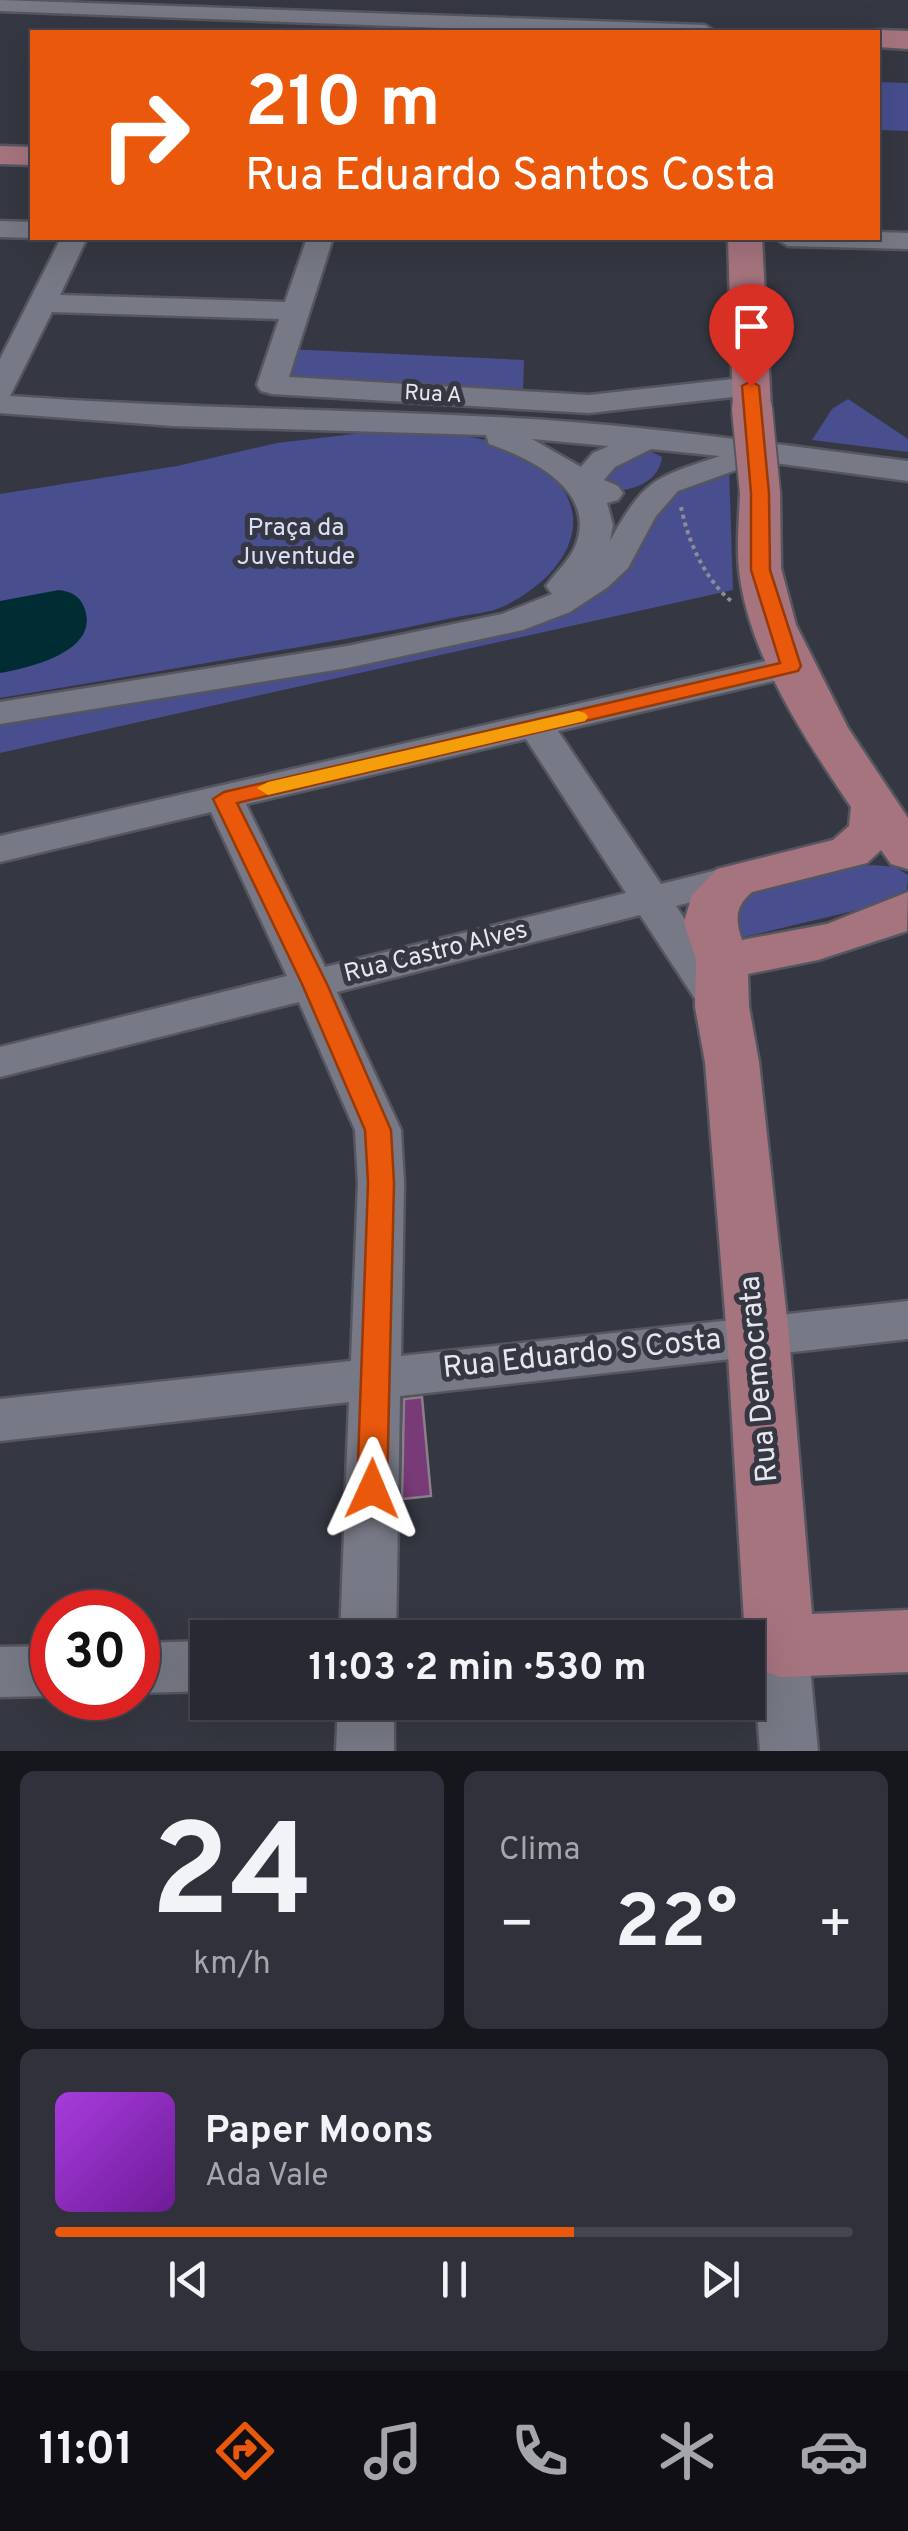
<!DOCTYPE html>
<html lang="pt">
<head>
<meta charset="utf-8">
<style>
  body { margin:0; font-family:Overpass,sans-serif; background:#30313a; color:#f1f3f6; height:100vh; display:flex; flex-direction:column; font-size:38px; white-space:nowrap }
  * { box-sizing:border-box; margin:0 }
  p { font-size:32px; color:#a5a6ac }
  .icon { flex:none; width:55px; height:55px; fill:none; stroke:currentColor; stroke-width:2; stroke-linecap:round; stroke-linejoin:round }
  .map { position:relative; height:1751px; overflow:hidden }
  .side { display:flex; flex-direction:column; gap:20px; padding:20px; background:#16171c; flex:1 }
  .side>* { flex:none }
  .banner { position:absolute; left:30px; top:30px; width:850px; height:210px; border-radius:0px; box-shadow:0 10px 40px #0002,0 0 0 2px #44454d; background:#ea580c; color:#fff; overflow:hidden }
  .speed { position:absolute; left:30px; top:1590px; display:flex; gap:20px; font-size:50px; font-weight:700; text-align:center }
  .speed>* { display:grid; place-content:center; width:130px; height:130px; border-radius:50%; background:#282932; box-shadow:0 10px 40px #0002,0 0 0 2px #44454d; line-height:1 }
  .speed .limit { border:15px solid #d22; background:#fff; color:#111 }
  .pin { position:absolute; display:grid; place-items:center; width:85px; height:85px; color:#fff; margin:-102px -42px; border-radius:50% 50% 50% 0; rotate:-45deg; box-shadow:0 0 10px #0007 }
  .pin .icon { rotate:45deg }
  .me { position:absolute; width:110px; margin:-55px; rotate:1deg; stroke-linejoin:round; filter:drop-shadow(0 0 8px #0008) }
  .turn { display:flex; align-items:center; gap:35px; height:210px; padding:0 50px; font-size:45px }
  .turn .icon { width:130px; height:130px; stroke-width:2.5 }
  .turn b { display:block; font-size:70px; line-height:85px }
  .big { font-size:75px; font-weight:700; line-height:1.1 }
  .side .widget { flex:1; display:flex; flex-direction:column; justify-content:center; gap:15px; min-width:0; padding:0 35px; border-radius:15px; background:#30313a }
  .side .dial { align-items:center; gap:0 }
  .dial b { font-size:130px; line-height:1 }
  .song { display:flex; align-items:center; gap:30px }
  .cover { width:120px; height:120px; border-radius:15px; background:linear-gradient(135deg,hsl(280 70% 55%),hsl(280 70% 35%)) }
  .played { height:10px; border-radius:5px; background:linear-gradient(90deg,#ea580c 65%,#44454d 65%) }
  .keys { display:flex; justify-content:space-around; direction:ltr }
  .heat { display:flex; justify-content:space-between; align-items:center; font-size:55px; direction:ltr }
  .side .tiles { flex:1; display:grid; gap:20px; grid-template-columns:1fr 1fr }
  .widget:last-child { grid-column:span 2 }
  .trip { position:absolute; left:190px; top:1620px; width:575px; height:100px; border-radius:0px; background:#282932; box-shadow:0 10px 40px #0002,0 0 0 2px #44454d; font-weight:700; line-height:100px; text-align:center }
  .tabs { display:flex; height:160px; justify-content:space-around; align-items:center; background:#101014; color:#a5a6ac }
  .tabs .icon { width:70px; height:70px }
  .tabs .active { color:#ea580c }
  .tabs b { font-size:45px; color:#f1f3f6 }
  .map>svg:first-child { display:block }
  .green { fill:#484e8e }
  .water { fill:#002d34 }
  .building { fill:#793a78; stroke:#8b808a; stroke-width:2.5 }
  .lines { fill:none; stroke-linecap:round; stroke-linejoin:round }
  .minor-casing { stroke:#55565f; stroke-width:5 }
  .major-casing { stroke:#55565f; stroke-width:5 }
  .path { stroke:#8b8c95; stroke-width:4; stroke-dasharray:4 4; stroke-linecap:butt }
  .minor { fill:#777986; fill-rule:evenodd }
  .major { fill:#a6747f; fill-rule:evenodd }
  .major-bridge-casing { stroke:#55565f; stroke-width:44; stroke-linecap:butt }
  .major-bridge { stroke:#a6747f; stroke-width:40 }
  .route { fill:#ea580c; stroke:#983908; stroke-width:2.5 }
  .slow { fill:#f59e0b }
  .labels { text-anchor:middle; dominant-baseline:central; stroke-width:10; stroke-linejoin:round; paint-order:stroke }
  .far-street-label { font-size:22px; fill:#e6e7ee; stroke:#353742 }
  .park-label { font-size:25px; fill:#dce0f6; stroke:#353742 }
  .street-label { font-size:25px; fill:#e6e7ee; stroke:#353742 }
  .near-street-label { font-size:30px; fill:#e6e7ee; stroke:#353742 }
</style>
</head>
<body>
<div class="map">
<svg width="908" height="1751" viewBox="0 0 908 1751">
  <rect width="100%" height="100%" fill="#353742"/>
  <g class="green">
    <polygon points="878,82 908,83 908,131 878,130"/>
    <polygon points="286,349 524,360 523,394 287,380"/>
    <polygon points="848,399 908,439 908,452 812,440 832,409"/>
    <path d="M 362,433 C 427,435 515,424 560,485 C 597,535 549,586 502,607 C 489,613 471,614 457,617 C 420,625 383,632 345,639 C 230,659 115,679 0,698 L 0,494 L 177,466 L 277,443 Z"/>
    <path d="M 640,446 L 662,457 C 659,486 620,497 597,486 L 600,465 Z"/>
    <polygon points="729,467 733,590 0,753 0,722 547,616 662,495"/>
    <polygon points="872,865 895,867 908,875 907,890 870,907 744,937 733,936 738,889 810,871"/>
  </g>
  <path class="water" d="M 59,590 C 71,592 79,595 84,607 C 102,651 29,668 0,673 L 0,601 Z"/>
  <polygon class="building" points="422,1397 431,1496 402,1499 404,1399"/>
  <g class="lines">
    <g class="minor-casing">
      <g id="minor">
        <polygon points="0,0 705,25 716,32 547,32 0,11"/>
        <polygon points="0,221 32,222 34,238 0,237"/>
        <polygon points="878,232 908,233 908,249 788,246 775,238 878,238"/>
        <path d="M 61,238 L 87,238 L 60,295 L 285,302 L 307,238 L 333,238 L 289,377 L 589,395 L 751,377 L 762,380 L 766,386 L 762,392 L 751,395 L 589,413 L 272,394 L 261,391 L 257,385 L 279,319 L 52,312 L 10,396 C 171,408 332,409 494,417 C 632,423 771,444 908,461 L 908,481 L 761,461 L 678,491 L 656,516 L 628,568 L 608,587 L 570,612 L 523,630 L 347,668 L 0,724 L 0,702 L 347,646 L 502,614 L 552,594 L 546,586 C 555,573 567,563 574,549 C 600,492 533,459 489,444 L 486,435 L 173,426 L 0,413 L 0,359 ZM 532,439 L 609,446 L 593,453 L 581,467 ZM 651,449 L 720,456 C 654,478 645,478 610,541 L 613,525 L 607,503 L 618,500 L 623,493 L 618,486 L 604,480 L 615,467 Z"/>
        <path d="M 791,655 L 804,658 L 809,666 L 804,674 L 558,731 L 661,884 L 753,861 L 767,865 L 773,874 L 767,883 L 676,906 L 743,1007 L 737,1017 L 722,1022 L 707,1017 L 640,915 L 337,992 L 401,1130 L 404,1183 L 401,1356 L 908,1301 L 908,1339 L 400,1396 L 396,1638 L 340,1638 L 349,1402 L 0,1441 L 0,1399 L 351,1361 L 358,1183 L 355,1130 L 299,1002 L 0,1077 L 0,1047 L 287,976 L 211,812 L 0,862 L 0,836 ZM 526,739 L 626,893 L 325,967 L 246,804 Z"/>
        <polygon points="780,1621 800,1628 808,1646 818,1751 760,1751 754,1673 748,1673 748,1638 725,1638 728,1630 748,1623"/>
        <polygon points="208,1641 208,1691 138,1693 138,1643"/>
        <polygon points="52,1646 52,1696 0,1697 0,1647"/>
        <polygon points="338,1702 394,1702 394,1751 336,1751"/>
      </g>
    </g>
    <g class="major-casing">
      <g id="major">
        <polygon points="878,30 908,31 908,49 878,47 878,32 870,32"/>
        <polygon points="0,146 32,147 32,165 0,164"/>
        <polygon points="728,238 762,238 771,409 765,417 752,420 739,417 733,409"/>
        <path d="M 760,481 L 774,484 L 780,493 L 781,568 L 796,625 L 848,728 L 908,818 L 908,869 L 891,864 L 881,850 L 867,863 L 752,892 C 735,906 735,920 742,940 L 827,924 L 908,892 L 907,931 L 818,960 L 748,974 L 749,1007 L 759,1062 L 789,1337 L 812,1614 L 908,1610 L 908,1672 L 780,1677 L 755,1668 L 745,1638 L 727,1337 L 705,1062 L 695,1007 L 696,960 L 684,922 L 692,895 L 717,869 L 833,840 L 849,826 L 851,807 C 806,740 752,660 740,578 C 736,550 739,521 740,493 L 746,484 Z"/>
      </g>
    </g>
    <path class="path" d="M 681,507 C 688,541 704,578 731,601"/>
    <use href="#minor" class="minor"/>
    <use href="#major" class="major"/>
    <g class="major-bridge-casing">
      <polyline id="major-bridge" points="752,409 760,493"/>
    </g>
    <use href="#major-bridge" class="major-bridge"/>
  </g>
  <polygon class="route" points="751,381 759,386 769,493 770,570 801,666 798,671 237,803 327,984 391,1130 394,1183 387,1489 383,1498 372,1502 362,1498 357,1489 368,1183 365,1130 302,984 213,799 224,792 780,663 751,570 751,493 742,386"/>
  <polygon class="slow" points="578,711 585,713 588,717 585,721 268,795 257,788 268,782"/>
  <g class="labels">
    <g class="far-street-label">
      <text transform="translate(433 395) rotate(3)">Rua A</text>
    </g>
    <g class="park-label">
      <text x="296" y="529">Praça da<tspan x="296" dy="29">Juventude</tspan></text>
    </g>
    <g class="street-label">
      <text transform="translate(436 953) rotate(-14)">Rua Castro Alves</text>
    </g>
    <g class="near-street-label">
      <text transform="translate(582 1355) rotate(-6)">Rua Eduardo S Costa</text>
      <text transform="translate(760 1379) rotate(-95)">Rua Democrata</text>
    </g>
  </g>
</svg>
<div class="speed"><div class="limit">30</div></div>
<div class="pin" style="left:751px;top:386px;background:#d93025"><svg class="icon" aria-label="arrive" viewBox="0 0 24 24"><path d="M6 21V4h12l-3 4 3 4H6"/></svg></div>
<svg class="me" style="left:372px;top:1489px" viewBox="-20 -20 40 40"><path d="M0-17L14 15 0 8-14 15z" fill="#ea580c" stroke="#fff" stroke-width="4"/></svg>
<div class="trip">11:03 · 2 min · 530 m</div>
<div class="banner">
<div class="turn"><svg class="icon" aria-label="right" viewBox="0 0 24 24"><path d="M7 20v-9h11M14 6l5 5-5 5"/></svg><div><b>210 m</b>Rua Eduardo Santos Costa</div></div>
</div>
</div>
<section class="side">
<div class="tiles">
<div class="widget dial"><b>24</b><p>km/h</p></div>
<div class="widget"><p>Clima</p>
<div class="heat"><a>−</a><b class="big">22°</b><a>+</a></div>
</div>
<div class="widget">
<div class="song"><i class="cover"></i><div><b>Paper Moons</b><p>Ada Vale</p></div></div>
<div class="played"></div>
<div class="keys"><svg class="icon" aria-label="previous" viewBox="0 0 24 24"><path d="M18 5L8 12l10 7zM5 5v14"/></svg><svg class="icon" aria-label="pause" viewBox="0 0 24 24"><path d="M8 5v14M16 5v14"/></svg><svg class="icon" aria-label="next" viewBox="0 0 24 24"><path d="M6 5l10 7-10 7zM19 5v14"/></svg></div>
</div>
</div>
</section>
<nav class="tabs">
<b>11:01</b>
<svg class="icon active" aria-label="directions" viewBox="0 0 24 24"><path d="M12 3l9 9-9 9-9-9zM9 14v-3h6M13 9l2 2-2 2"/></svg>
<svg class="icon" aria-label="music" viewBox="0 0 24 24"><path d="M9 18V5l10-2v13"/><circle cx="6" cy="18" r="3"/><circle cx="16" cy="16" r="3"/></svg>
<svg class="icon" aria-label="phone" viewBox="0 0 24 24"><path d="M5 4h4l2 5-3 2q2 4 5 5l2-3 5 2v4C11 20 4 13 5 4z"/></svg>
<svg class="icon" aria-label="climate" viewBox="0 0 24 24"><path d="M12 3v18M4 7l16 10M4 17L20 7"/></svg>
<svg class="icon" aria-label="car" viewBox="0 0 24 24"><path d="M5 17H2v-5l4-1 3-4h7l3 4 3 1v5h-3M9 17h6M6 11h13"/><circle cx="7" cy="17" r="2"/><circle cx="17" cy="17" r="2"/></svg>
</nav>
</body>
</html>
